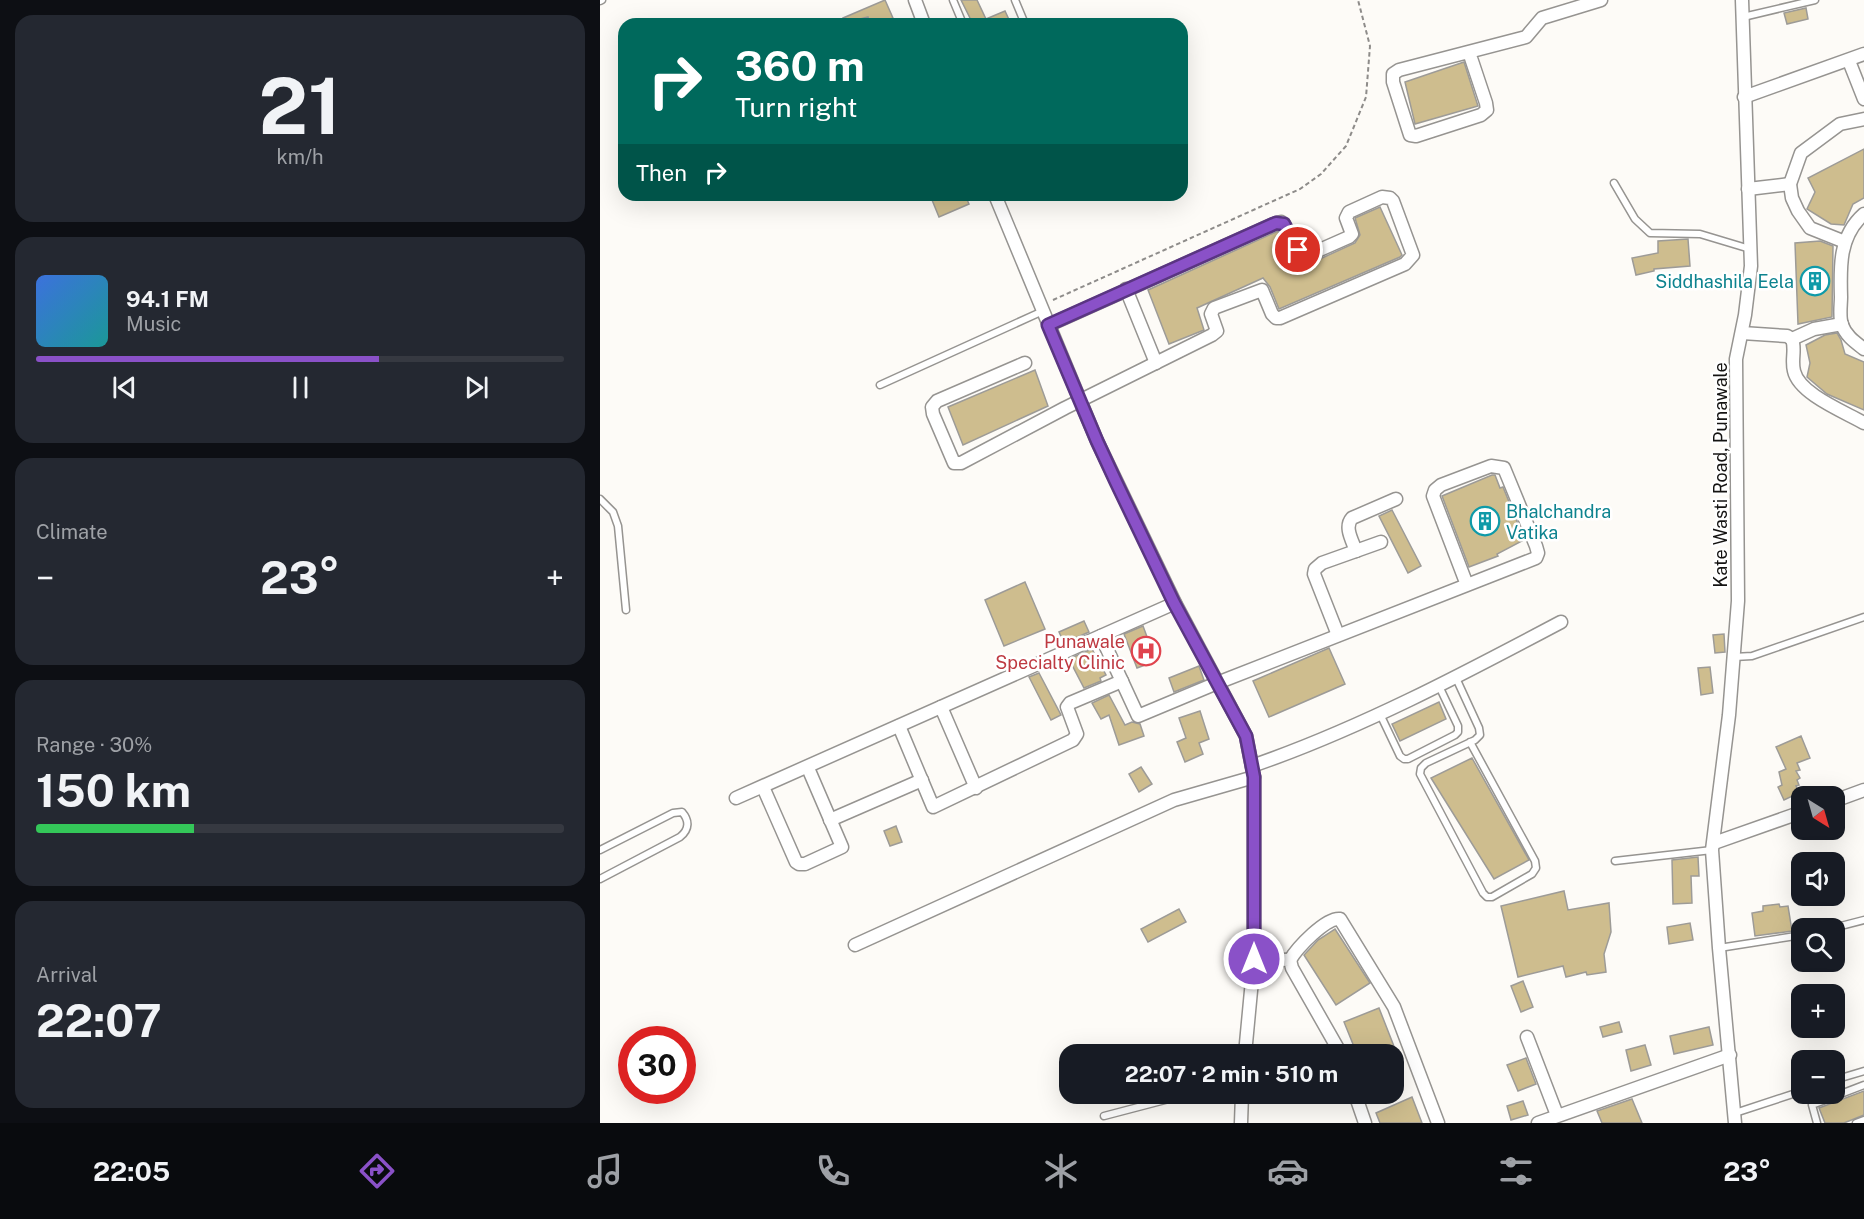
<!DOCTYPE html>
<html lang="en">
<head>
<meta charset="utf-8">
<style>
  body { margin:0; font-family:"Public Sans",sans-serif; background:#242831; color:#f1f3f6; height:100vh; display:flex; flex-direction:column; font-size:22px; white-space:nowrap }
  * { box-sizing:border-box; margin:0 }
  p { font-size:20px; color:#9ea1a6 }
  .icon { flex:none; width:33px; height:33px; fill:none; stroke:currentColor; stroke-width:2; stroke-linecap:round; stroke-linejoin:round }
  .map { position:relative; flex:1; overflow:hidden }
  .side { display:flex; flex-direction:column; gap:15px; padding:15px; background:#0d0f14; width:600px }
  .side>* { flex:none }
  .hud { position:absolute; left:18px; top:18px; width:570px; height:183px; border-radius:18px; box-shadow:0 6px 24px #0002; background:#00695c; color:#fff; overflow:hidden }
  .needle { width:39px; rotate:143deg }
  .fabs { position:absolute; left:1191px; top:786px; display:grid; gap:12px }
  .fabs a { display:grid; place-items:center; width:54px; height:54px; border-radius:12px; background:#171b24; box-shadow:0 6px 24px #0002; font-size:30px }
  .speed { position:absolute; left:18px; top:1026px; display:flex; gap:12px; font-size:30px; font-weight:700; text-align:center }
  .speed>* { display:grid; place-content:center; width:78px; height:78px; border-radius:50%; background:#171b24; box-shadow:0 6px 24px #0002; line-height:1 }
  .speed .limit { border:9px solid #d22; background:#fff; color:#111 }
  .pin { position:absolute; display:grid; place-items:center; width:51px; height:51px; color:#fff; margin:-26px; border:3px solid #fff; border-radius:50%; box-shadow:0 2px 6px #0007 }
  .me { position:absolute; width:66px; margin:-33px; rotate:0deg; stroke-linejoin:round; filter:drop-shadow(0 0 4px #0008) }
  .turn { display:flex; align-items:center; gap:21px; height:126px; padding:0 18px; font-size:27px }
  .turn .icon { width:78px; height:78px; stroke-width:2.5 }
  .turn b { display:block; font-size:42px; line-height:51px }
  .then { display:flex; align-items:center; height:57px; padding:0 18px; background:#0003; gap:12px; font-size:22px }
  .big { font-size:45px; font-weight:700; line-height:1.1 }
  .side .widget { flex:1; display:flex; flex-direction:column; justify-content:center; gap:9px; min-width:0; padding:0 21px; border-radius:18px; background:#242831 }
  .side .dial { align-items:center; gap:0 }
  .dial b { font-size:78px; line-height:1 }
  .song { display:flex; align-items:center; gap:18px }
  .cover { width:72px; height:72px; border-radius:9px; background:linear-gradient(135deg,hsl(220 70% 55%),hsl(180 70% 35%)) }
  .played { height:6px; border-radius:3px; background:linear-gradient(90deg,#8a51c8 65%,#363941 65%) }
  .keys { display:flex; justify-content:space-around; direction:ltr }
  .heat { display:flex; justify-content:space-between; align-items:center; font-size:33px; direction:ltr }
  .charge { height:9px; border-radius:4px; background:linear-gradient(90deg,#34c759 30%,#363941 0) }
  .trip { position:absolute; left:459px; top:1044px; width:345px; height:60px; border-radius:18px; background:#171b24; box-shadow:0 6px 24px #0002; font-weight:700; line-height:60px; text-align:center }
  .tab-bar { display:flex; height:96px; justify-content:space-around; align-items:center; background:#090b0e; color:#9ea1a6 }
  .tab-bar .icon { width:42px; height:42px }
  .tab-bar .active { color:#8a51c8 }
  .tab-bar b { font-size:27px; color:#f1f3f6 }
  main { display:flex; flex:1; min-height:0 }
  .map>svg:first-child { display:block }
  .building { fill:#cebd8e; stroke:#9d9b97; stroke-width:1.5 }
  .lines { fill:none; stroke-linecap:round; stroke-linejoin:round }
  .service-casing { stroke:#969491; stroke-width:9 }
  .minor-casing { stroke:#969491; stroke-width:15 }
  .path { stroke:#8e8c8a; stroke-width:2; stroke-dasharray:4.5 3; stroke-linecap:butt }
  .service { stroke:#fff; stroke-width:6 }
  .minor { stroke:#fff; stroke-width:12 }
  .route-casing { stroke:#5a3582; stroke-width:15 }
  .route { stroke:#8a51c8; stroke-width:10 }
  .labels { text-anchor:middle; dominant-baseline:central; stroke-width:5; stroke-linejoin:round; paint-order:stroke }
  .culture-label { font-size:18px; fill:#0d838f; stroke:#fff; text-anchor:end }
  .street-label { font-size:18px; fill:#141312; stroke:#fff }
  .health-label { font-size:18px; fill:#be3a42; stroke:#fff; text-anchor:end }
</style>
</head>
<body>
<main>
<section class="side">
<div class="widget dial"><b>21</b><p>km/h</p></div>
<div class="widget">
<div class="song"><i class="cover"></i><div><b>94.1 FM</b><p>Music</p></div></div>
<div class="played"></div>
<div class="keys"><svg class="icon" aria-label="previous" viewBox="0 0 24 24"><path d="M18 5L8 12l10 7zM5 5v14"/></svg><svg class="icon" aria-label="pause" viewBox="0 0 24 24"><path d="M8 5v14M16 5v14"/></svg><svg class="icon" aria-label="next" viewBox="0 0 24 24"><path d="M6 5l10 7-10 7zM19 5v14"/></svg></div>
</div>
<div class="widget"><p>Climate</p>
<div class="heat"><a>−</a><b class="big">23°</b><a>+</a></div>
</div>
<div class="widget"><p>Range · 30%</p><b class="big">150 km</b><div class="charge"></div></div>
<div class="widget"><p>Arrival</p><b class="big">22:07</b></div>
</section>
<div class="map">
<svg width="1264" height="1123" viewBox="0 0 1264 1123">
  <rect width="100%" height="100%" fill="#fdfbf7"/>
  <g class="building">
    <polygon points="285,0 293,18 278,24 270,24 268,17 245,23 243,18"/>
    <polygon points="361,0 377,0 386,19 405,11 411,24 373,24"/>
    <polygon points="1206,8 1208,19 1187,24 1184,13"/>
    <polygon points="864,62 878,106 815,124 805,82"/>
    <polygon points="1264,149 1264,198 1253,204 1244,225 1231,224 1207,209 1215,192 1208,178"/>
    <polygon points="330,195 365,195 369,204 339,217"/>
    <polygon points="780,207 802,255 800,257 679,309 670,287 663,278 597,308 604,330 569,344 548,290 678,231 691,266 698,263 709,264 755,243 760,235 755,218"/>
    <polygon points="1088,239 1090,266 1054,269 1054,271 1036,275 1032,258 1058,253 1058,241"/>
    <polygon points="1220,241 1233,246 1232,317 1198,324 1195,243"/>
    <polygon points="1237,333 1241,340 1245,354 1264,362 1264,410 1227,394 1207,377 1210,363 1206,345 1225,335"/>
    <polygon points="435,370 448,406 363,445 348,407"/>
    <polygon points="892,475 895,475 900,488 903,487 918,524 915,525 922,541 897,554 898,556 869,567 842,496"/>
    <polygon points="792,510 821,566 808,573 779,516"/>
    <polygon points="425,582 445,629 404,646 385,600"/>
    <polygon points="484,621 489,632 464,643 459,632"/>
    <polygon points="543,626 556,661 537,668 524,634"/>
    <polygon points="1124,634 1125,652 1115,653 1113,635"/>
    <polygon points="729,648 745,684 669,717 653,681"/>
    <polygon points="492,649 506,675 500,678 501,681 484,688 471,663 473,662 471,658"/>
    <polygon points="599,666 604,680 574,692 569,678"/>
    <polygon points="1110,667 1113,693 1101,695 1098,668"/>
    <polygon points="439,673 461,715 451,720 429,677"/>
    <polygon points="509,695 525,725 532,722 540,724 544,736 519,745 509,715 501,719 492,703"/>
    <polygon points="839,702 846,719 800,741 792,724"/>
    <polygon points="600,711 609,739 599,743 603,754 585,762 577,742 586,738 579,718"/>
    <polygon points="1201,736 1210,758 1197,763 1200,770 1196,771 1200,778 1197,780 1199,785 1196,786 1199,793 1184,800 1178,787 1182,785 1179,772 1186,769 1176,747"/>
    <polygon points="872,758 929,860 894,879 831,778"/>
    <polygon points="541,767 552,784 539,792 529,774"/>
    <polygon points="296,826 302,842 290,846 284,831"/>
    <polygon points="1098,857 1099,876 1091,876 1092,903 1073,904 1072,860"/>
    <polygon points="964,891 968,910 1009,903 1011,932 1004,954 1006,972 987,975 986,972 966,977 963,966 918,977 901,906"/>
    <polygon points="1179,904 1180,907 1188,906 1192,931 1155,936 1152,913 1163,911 1163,906"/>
    <polygon points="579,909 586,922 548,942 541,929"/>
    <polygon points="1090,923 1093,940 1069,944 1067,927"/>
    <polygon points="735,929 770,983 736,1005 704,955 718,940"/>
    <polygon points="923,981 933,1007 921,1012 911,986"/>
    <polygon points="779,1008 797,1054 757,1054 744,1022"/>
    <polygon points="1019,1022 1022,1032 1003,1037 1000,1027"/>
    <polygon points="1109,1027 1113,1045 1074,1054 1070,1036"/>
    <polygon points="1045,1045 1051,1065 1031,1071 1026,1050"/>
    <polygon points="926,1058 936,1084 918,1091 907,1065"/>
    <polygon points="1264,1091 1264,1115 1244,1123 1225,1123 1219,1108"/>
    <polygon points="812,1097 822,1123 780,1123 776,1113"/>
    <polygon points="1032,1099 1042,1123 1002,1123 997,1111"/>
    <polygon points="923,1101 928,1115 911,1120 907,1106"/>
  </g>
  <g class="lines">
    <g class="service-casing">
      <g id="service">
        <polyline points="353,0 363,24"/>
        <polyline points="415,0 425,24"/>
        <polyline points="0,1 2,0"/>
        <polyline points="1143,17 1215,0"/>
        <polyline points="1014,183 1035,219 1050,233 1100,234 1150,249"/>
        <polyline points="280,385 443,311"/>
        <polyline points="0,499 13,512 18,526 26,610"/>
        <polyline points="1134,657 1152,656 1264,617"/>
        <polyline points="856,678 879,728 880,735 875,740 826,763 821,768 820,774 883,893 887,897 892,897 932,874 936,868 935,861 870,742"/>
        <polyline points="780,714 800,756 804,759 808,759 855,735 858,732 858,726 839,686"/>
        <path d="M 0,850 L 73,813 L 82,812 C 89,820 90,829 80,837 L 0,879"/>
        <polyline points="1015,861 1112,850"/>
        <polyline points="1233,928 1264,920"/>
        <polyline points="1119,948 1202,935"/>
        <polyline points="1234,1080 1264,1071"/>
        <polyline points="1135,1113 1202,1091"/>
        <polyline points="504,1116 588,1094"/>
        <polyline points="1217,1123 1212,1105 1264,1085"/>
        <polyline points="1256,1123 1264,1120"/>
      </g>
    </g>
    <g class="minor-casing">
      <g id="minor">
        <polyline points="315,0 324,24"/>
        <polyline points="869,52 886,103 887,110 881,115 816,136 810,135 793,82 793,74 799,70 926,37 942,18 1001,0"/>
        <polyline points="1249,61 1264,99"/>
        <polyline points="1144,97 1264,54"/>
        <polyline points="1148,189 1190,184"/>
        <polyline points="395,195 497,441 575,603 646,736 654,777 654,959 645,1054"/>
        <path d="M 1264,214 C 1239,236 1240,266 1241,297 C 1241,305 1239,317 1242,325 C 1246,336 1255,342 1264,349"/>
        <polyline points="1245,242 1210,228 1198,211 1192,198 1190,184 1201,153 1240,124 1264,119"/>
        <polyline points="526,289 556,363"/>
        <polyline points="1142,333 1187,336 1192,339 1214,329 1242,324"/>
        <path d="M 1192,339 C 1196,349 1191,360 1194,371 C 1199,394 1245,412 1264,423"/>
        <polyline points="425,363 337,401 332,407 333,414 354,463 361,463 465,408 612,335 617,331 611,314 614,308 662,290 672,314 676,318 680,318 805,264 813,255 793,201 790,198 782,197 749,212 746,218 752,234 749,237 706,256 702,256 699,254 684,224 681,222 676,223 449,325"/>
        <path d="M 756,551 C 752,540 744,527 752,518 L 796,499"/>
        <polyline points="738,635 714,574 715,569 722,563 781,542"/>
        <polyline points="501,636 538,716 617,683 936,558 938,553 936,546 904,468 891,466 841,485 835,490 833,496 867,585"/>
        <polyline points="341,707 376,788"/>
        <polyline points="299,726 333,807 473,740 477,734 467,707 470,703 522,681"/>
        <path d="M 652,766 C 759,729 861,675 961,622"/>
        <polyline points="163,787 196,862 199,864 205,864 242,847 208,768"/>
        <polyline points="136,798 575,603"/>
        <polyline points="1234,801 1264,790"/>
        <polyline points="230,820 322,780"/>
        <polyline points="1114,843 1202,812"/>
        <polyline points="255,945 574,800 654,777"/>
        <polyline points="654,959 690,960 692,968 741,1054"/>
        <path d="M 690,960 C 697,948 726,917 740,919 L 794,1007 L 838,1123"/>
        <polyline points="927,1037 957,1115"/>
        <polyline points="755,1094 765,1123"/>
        <polyline points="641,1123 642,1094"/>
        <polyline points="938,1123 1130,1055"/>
        <polyline points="1135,1123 1119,948 1112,850 1129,715 1138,601 1136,359 1145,315 1151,266 1142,0"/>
      </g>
    </g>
    <polyline class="path" points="453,300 700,189 721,174 746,146 766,97 770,46 758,0"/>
    <use href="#service" class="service"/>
    <use href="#minor" class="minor"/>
  </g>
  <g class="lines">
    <g class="route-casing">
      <polyline id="route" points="654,959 654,777 646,736 574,603 516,482 497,441 448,325 676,223 684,224 698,250"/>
    </g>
    <use href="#route" class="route"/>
  </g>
  <defs>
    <g id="building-ring" transform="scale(1.5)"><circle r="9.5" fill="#fff" stroke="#0f9aa8" stroke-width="1.5"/><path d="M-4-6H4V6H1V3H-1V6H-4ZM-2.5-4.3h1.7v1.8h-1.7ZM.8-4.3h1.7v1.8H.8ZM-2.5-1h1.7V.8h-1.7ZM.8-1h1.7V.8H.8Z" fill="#0f9aa8"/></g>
    <g id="hospital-ring" transform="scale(1.5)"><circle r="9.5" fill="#fff" stroke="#e0444e" stroke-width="1.5"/><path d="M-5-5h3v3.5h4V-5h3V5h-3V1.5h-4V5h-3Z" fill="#e0444e"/></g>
  </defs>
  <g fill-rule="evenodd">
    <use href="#building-ring" x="1215" y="281"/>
    <use href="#building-ring" x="885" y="521"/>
    <use href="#hospital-ring" x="546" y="651"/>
  </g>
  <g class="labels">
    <g class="culture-label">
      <text x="1194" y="281">Siddhashila Eela</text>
      <text x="906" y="511" text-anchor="start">Bhalchandra<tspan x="906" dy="21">Vatika</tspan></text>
    </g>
    <g class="street-label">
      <text transform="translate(1120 475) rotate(-90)">Kate Wasti Road, Punawale</text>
    </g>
    <g class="health-label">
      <text x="525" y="641">Punawale<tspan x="525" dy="21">Specialty Clinic</tspan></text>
    </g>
  </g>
</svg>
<div class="fabs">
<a><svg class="needle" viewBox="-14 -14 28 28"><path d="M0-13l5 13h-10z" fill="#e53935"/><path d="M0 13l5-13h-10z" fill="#9ea1a6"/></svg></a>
<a><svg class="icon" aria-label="sound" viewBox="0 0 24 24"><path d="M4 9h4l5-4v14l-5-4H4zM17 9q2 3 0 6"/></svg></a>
<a><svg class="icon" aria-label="search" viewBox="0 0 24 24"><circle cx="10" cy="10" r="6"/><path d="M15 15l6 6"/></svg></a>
<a>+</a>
<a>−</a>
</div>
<div class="speed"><div class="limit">30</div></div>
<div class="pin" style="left:698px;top:250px;background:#d93025"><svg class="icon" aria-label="arrive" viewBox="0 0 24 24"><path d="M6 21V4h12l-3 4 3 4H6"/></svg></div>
<svg class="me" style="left:654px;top:959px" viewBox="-20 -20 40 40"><circle r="17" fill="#8a51c8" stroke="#fff" stroke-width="3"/><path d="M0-11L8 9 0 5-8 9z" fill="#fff"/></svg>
<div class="trip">22:07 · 2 min · 510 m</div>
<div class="hud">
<div class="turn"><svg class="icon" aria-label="right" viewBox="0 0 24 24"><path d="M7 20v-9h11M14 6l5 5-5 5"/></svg><div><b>360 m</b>Turn right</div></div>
<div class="then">Then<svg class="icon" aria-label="right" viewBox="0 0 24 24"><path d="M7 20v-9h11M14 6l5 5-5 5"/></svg></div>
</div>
</div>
</main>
<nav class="tab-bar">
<b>22:05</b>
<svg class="icon active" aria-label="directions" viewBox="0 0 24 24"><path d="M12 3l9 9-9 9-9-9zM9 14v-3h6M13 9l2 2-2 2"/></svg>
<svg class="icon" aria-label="music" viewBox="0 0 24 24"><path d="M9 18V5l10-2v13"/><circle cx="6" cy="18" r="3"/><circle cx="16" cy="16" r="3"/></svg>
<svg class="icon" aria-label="phone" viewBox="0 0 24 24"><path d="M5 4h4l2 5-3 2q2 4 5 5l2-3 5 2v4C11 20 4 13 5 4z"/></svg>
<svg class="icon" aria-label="climate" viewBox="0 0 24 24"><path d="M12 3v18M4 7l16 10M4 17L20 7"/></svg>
<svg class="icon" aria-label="car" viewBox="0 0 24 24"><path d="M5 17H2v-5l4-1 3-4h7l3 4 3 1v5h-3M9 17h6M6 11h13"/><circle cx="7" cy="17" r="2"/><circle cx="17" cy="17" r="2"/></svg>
<svg class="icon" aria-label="filters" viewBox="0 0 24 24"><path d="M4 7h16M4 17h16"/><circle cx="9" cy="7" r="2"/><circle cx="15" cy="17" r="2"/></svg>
<b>23°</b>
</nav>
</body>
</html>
